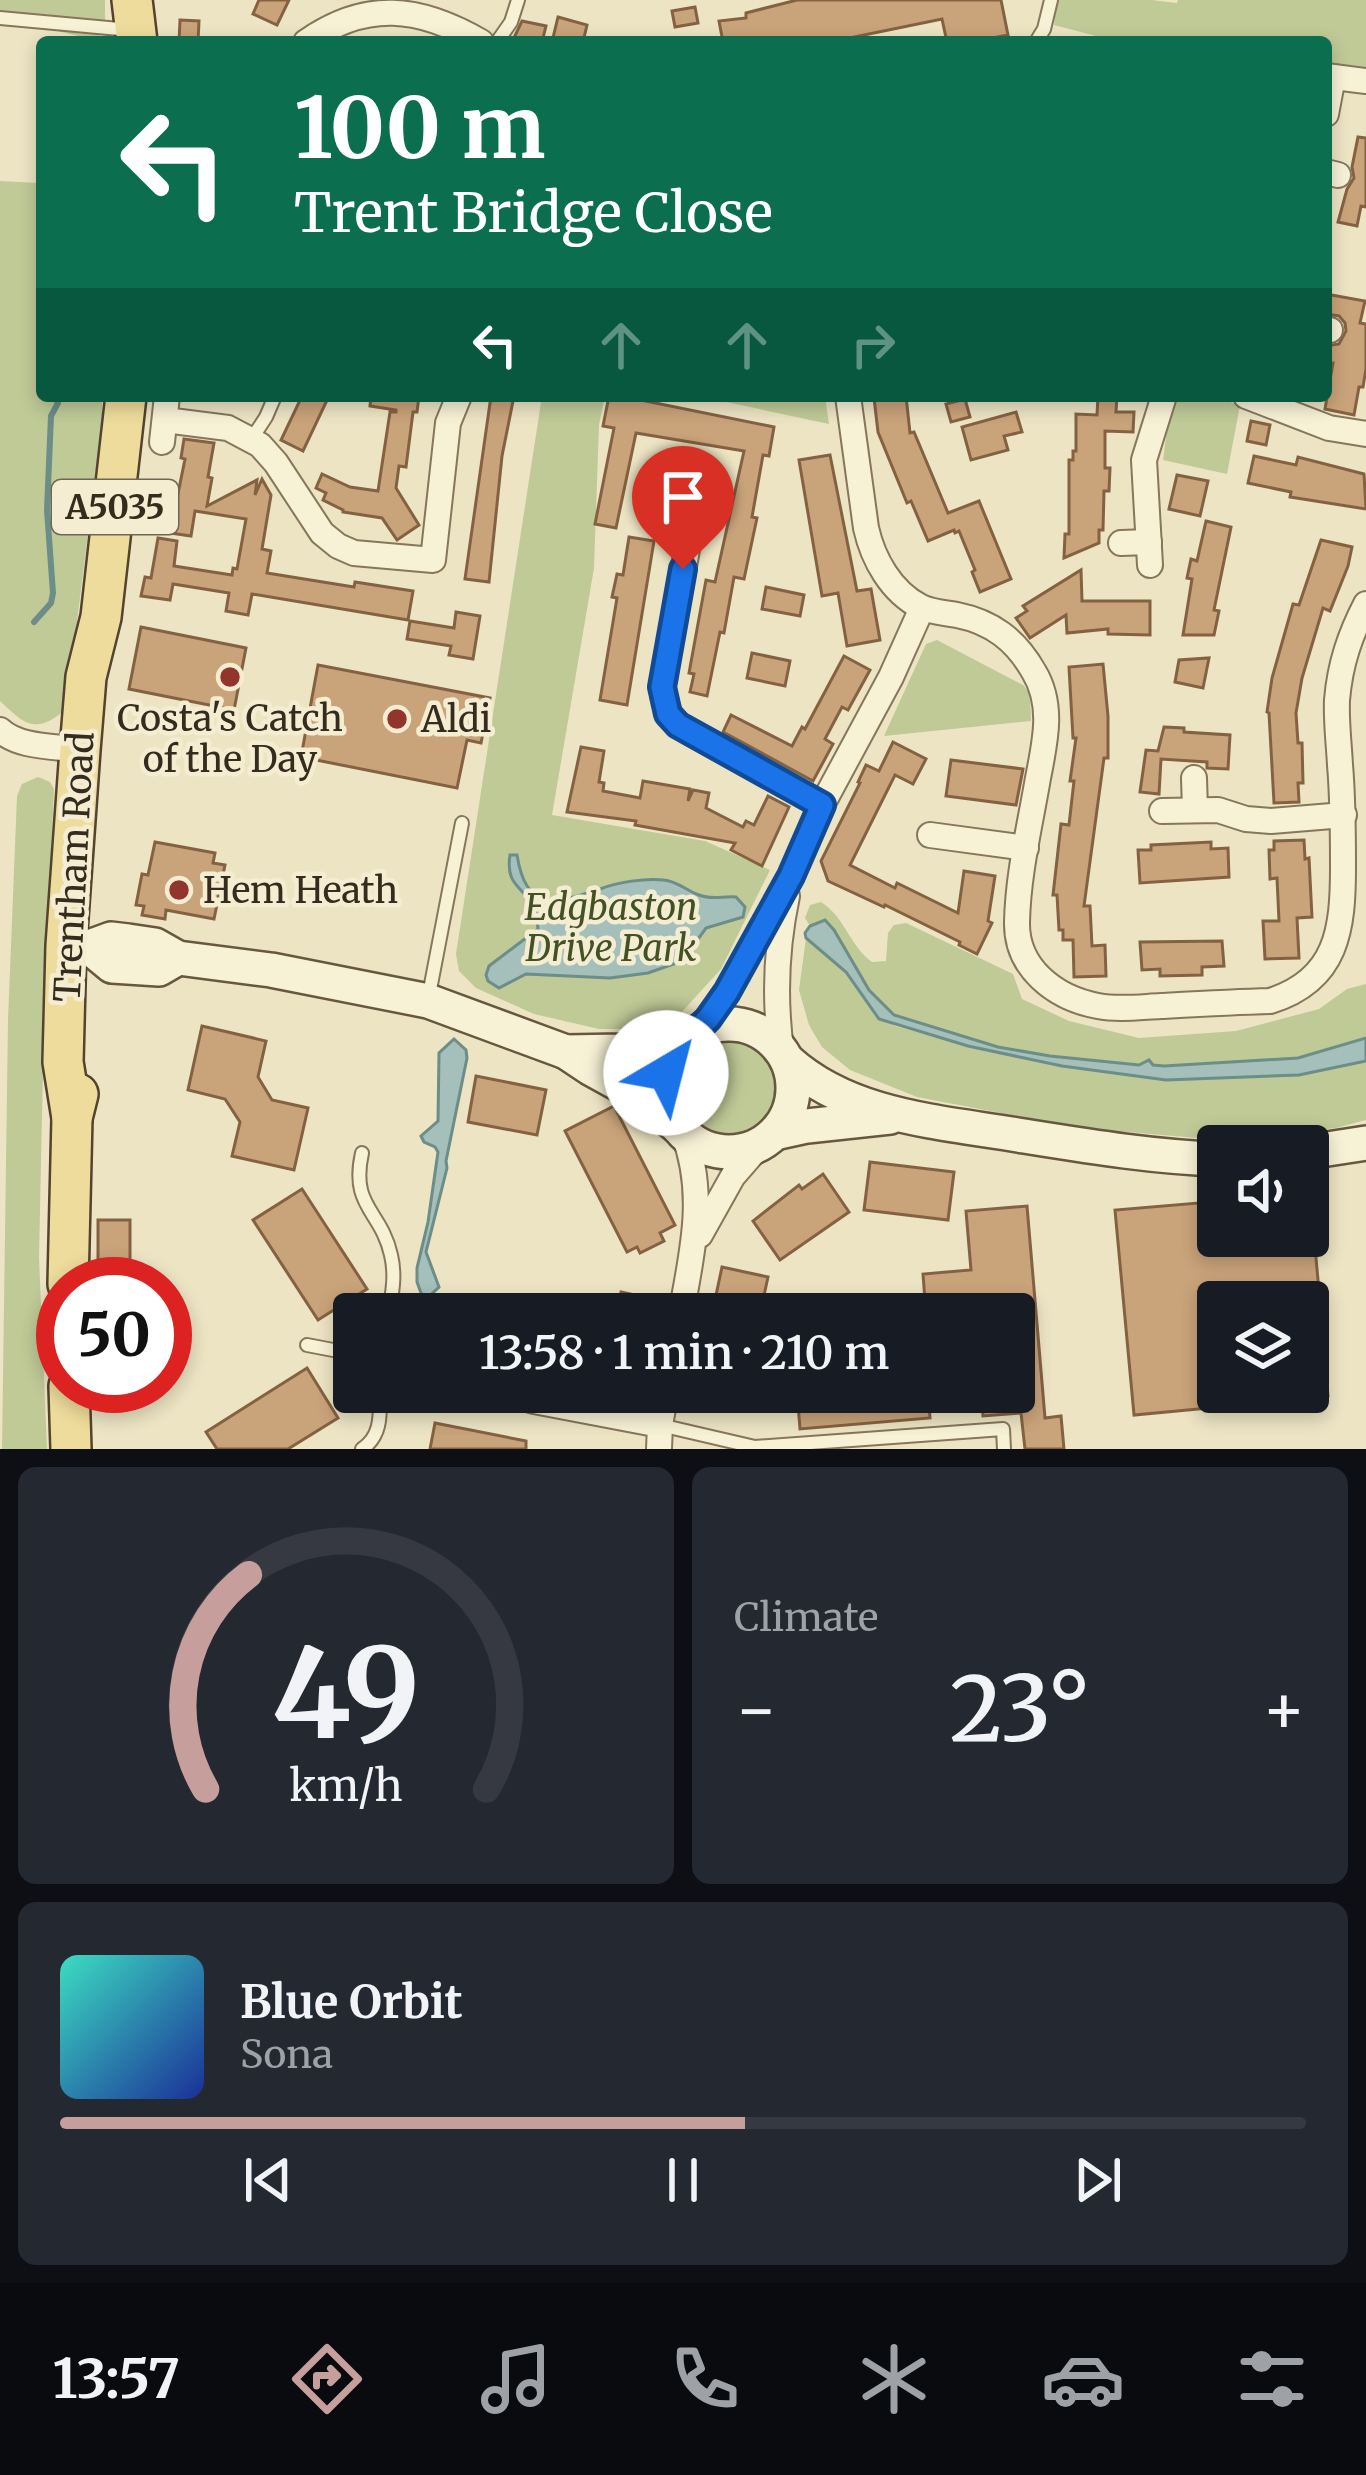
<!DOCTYPE html>
<html lang="en">
<head>
<meta charset="utf-8">
<style>
  body { margin:0; font-family:Merriweather,serif; background:#242831; color:#f1f3f6; height:100vh; display:flex; flex-direction:column; font-size:45px; white-space:nowrap }
  * { box-sizing:border-box; margin:0 }
  p { font-size:39px; color:#9ea1a6 }
  .icon { flex:none; width:66px; height:66px; fill:none; stroke:currentColor; stroke-width:2; stroke-linecap:round; stroke-linejoin:round }
  .map { position:relative; height:1449px; overflow:hidden }
  .side { display:flex; flex-direction:column; gap:18px; padding:18px; background:#0d0f14; flex:1 }
  .side>* { flex:none }
  .hud { position:absolute; left:36px; top:36px; width:1296px; height:366px; border-radius:12px; box-shadow:0 6px 18px #0003; background:#0b6e4f; color:#fff; overflow:hidden }
  .tools { position:absolute; left:1197px; top:1125px; display:grid; gap:24px }
  .tools a { display:grid; place-items:center; width:132px; height:132px; border-radius:12px; background:#171b24; box-shadow:0 6px 18px #0003; font-size:60px }
  .speed { position:absolute; left:36px; top:1257px; display:flex; gap:24px; font-size:60px; font-weight:700; text-align:center }
  .speed>* { display:grid; place-content:center; width:156px; height:156px; border-radius:50%; background:#171b24; box-shadow:0 6px 18px #0003; line-height:1 }
  .speed .limit { border:18px solid #d22; background:#fff; color:#111 }
  .pin { position:absolute; display:grid; place-items:center; width:102px; height:102px; color:#fff; margin:-123px -51px; border-radius:50% 50% 50% 0; rotate:-45deg; box-shadow:0 0 12px #0007 }
  .pin .icon { rotate:45deg }
  .me { position:absolute; width:132px; margin:-66px; rotate:37deg; stroke-linejoin:round; filter:drop-shadow(0 0 9px #0008) }
  .turn { display:flex; align-items:center; gap:42px; height:252px; padding:0 60px; font-size:54px }
  .turn .icon { width:156px; height:156px; stroke-width:2.5 }
  .turn b { display:block; font-size:84px; line-height:102px }
  .lanes { display:flex; align-items:center; height:114px; padding:0 60px; background:#0003; justify-content:center; gap:60px; direction:ltr }
  .lanes .off { opacity:.35 }
  .big { font-size:90px; font-weight:600; line-height:1.1 }
  .side .tile { flex:1; display:flex; flex-direction:column; justify-content:center; gap:18px; min-width:0; padding:0 42px; border-radius:18px; background:#242831 }
  .side .dial { align-items:center; gap:0 }
  .dial svg { height:312px; overflow:visible; fill:none; stroke:#363941; stroke-width:7; stroke-linecap:round; text-anchor:middle }
  .dial text { fill:#f1f3f6; stroke:none }
  .song { display:flex; align-items:center; gap:36px }
  .cover { width:144px; height:144px; border-radius:18px; background:linear-gradient(135deg,hsl(170 70% 55%),hsl(230 70% 35%)) }
  .played { height:12px; border-radius:6px; background:linear-gradient(90deg,#c69e9c 55%,#363941 55%) }
  .keys { display:flex; justify-content:space-around; direction:ltr }
  .heat { display:flex; justify-content:space-between; align-items:center; font-size:66px; direction:ltr }
  .side .tiles { flex:1; display:grid; gap:18px; grid-template-columns:1fr 1fr }
  .tile:last-child { grid-column:span 2 }
  .trip { position:absolute; left:333px; top:1293px; width:702px; height:120px; border-radius:12px; background:#171b24; box-shadow:0 6px 18px #0003; font-weight:600; line-height:120px; text-align:center }
  .dock { display:flex; height:192px; justify-content:space-around; align-items:center; background:#090b0e; color:#9ea1a6 }
  .dock .icon { width:84px; height:84px }
  .dock .on { color:#c69e9c }
  .dock b { font-size:54px; color:#f1f3f6 }
  .map>svg:first-child { display:block }
  .green { fill:#bfca97 }
  .water { fill:#a5bfba; stroke:#6c8d88; stroke-width:3 }
  .lines { fill:none; stroke-linecap:round; stroke-linejoin:round }
  .stream { stroke:#6c8d88; stroke-width:6 }
  .building { fill:#c9a37a; stroke:#846241; stroke-width:3 }
  .service-casing { stroke:#86765a; stroke-width:16 }
  .minor-casing { stroke:#86765a; stroke-width:28 }
  .secondary-casing { stroke:#67573e; stroke-width:38 }
  .primary-casing { stroke:#53432f; stroke-width:44 }
  .service { stroke:#f7f1d6; stroke-width:12 }
  .minor { stroke:#f7f1d6; stroke-width:24 }
  .secondary { stroke:#f7f1d6; stroke-width:33 }
  .primary { stroke:#eedc9c; stroke-width:39 }
  .route-casing { stroke:#114b97; stroke-width:30 }
  .route { stroke:#1a73e8; stroke-width:21 }
  .poi-dot { fill:#92362d; stroke:#f4edd2; stroke-width:4.5 }
  .labels { text-anchor:middle; dominant-baseline:central; stroke-width:9; stroke-linejoin:round; paint-order:stroke }
  .shield { fill:#f4edd2; stroke:#6f6654; stroke-width:3 }
  .shield-label { font-size:33px; font-weight:bold; fill:#362c1e }
  .poi-label { font-size:36px; fill:#362c1e; stroke:#f4edd2; text-anchor:start }
  .street-label { font-size:36px; fill:#362c1e; stroke:#f4edd2 }
  .park-label { font-size:36px; font-style:italic; fill:#425225; stroke:#f4edd2 }
</style>
</head>
<body>
<div class="map">
<svg width="1366" height="1449" viewBox="0 0 1366 1449">
  <rect width="100%" height="100%" fill="#ece4c3"/>
  <g class="green">
    <polygon points="0,0 105,0 105,20 90,19 103,42 45,28 0,26"/>
    <polygon points="1056,0 1151,0 1177,3 1178,0 1366,0 1366,68 1326,63 1326,42 1119,42 1054,25"/>
    <path d="M 40,144 L 42,144 L 42,396 L 102,396 L 102,422 L 66,709 C 36,735 25,725 0,701 L 0,181 L 38,183 Z"/>
    <polygon points="542,396 605,396 599,425 594,568 552,815 705,841 770,870 721,969 679,1015 636,1029 599,1029 534,1014 476,988 459,971 456,954"/>
    <polygon points="698,396 825,396 829,424"/>
    <polygon points="1179,396 1211,396 1240,405 1227,474 1163,460 1167,430"/>
    <polygon points="937,640 1023,685 1030,693 1031,721 884,736 926,644"/>
    <polygon points="38,777 50,782 54,789 44,1021 39,1257 47,1449 2,1449 8,1020 17,796 22,784"/>
    <path d="M 821,902 C 845,917 849,945 872,962 L 886,961 L 888,933 L 894,925 L 906,923 L 1013,974 L 1022,999 L 1069,1021 L 1139,1038 L 1236,1031 L 1319,1009 L 1347,989 L 1366,984 L 1366,1038 L 1298,1058 L 1164,1066 L 1050,1056 L 998,1047 L 893,1015 L 869,990 L 829,924 L 825,921 L 810,926 L 805,918 L 810,905 Z"/>
    <polygon points="806,938 846,972 895,1026 968,1046 1062,1066 1166,1080 1299,1075 1366,1061 1366,1120 1336,1128 1221,1140 1079,1128 917,1097 850,1070 822,1047 809,1025 799,990"/>
    <circle cx="729" cy="1088" r="52"/>
  </g>
  <g class="water">
    <path d="M 510,855 L 517,855 C 526,912 555,904 600,889 C 618,882 645,878 664,880 C 677,881 687,891 699,895 C 711,900 723,896 736,897 L 745,907 L 743,917 L 706,928 L 688,953 L 674,964 L 648,973 L 610,978 L 526,974 L 499,988 L 488,981 L 486,975 L 489,966 L 538,929 C 538,927 535,910 535,909 C 524,886 505,887 510,855 Z"/>
    <polygon points="825,920 834,930 869,990 894,1015 998,1047 1050,1056 1139,1065 1149,1060 1153,1065 1164,1066 1298,1058 1366,1038 1366,1061 1299,1075 1166,1080 1062,1066 968,1046 879,1019 846,972 806,938 805,933 810,926"/>
    <polygon points="454,1039 466,1050 467,1058 446,1161 447,1168 426,1252 439,1287 424,1301 417,1282 417,1268 428,1222 438,1152 435,1147 424,1142 421,1136 438,1121 439,1053"/>
  </g>
  <g class="lines">
    <polyline class="stream" points="34,622 51,603 53,593 47,510 51,416 58,403 54,396"/>
  </g>
  <g class="building">
    <polygon points="259,0 289,0 277,25 253,14"/>
    <polygon points="797,0 1001,0 1008,35 993,38 994,42 947,42 942,19 830,42 723,42 719,21 746,18 746,13"/>
    <polygon points="695,7 698,23 675,27 672,11"/>
    <polygon points="558,17 587,25 583,42 552,42"/>
    <polygon points="180,20 199,21 198,42 179,42"/>
    <polygon points="522,21 546,26 542,42 512,42"/>
    <polygon points="1358,137 1366,138 1366,207 1361,206 1357,226 1338,222 1347,189 1354,178 1352,167"/>
    <polygon points="1326,294 1365,301 1360,323 1366,324 1366,369 1363,387 1359,387 1354,415 1325,409 1333,363 1326,363 1326,346 1339,344 1346,331 1345,323 1339,316 1326,314"/>
    <polygon points="302,396 329,396 303,451 281,440"/>
    <polygon points="371,396 419,396 417,412 413,412 406,467 399,466 396,488 419,525 397,540 382,518 343,512 343,510 323,500 326,493 316,488 322,474 350,487 378,491 390,412 396,412 396,410 370,406"/>
    <polygon points="491,396 514,396 502,456 489,582 465,579"/>
    <polygon points="609,396 621,396 774,427 769,456 763,455 752,517 757,518 744,579 734,577 724,633 720,632 707,696 690,692 694,674 689,673 706,580 715,582 744,451 636,433 616,528 595,524 614,428 603,426"/>
    <polygon points="906,396 910,433 914,432 948,513 979,501 1011,579 980,592 972,572 975,570 959,531 955,533 954,530 928,541 911,501 907,503 878,432 874,398"/>
    <polygon points="1098,396 1117,396 1116,412 1134,412 1133,432 1105,431 1105,468 1110,468 1109,491 1104,491 1103,530 1099,530 1099,543 1064,558 1065,534 1069,534 1069,460 1073,460 1073,451 1076,451 1076,414 1097,415"/>
    <polygon points="965,399 970,417 951,422 946,404"/>
    <polygon points="1016,412 1022,432 1004,436 1008,450 971,460 962,427"/>
    <polygon points="1251,421 1270,425 1266,445 1247,441"/>
    <polygon points="184,439 214,443 208,477 212,478 207,506 257,480 255,495 262,479 271,495 262,549 271,551 267,573 354,587 355,582 413,591 408,620 252,594 248,615 226,611 229,593 173,584 170,600 141,596 145,577 151,578 158,538 177,541 174,566 232,575 233,568 237,569 246,519 195,511 191,536 170,533 185,459 181,458"/>
    <polygon points="830,455 857,591 871,589 880,640 847,646 838,593 822,596 799,460"/>
    <polygon points="1254,456 1296,465 1298,457 1364,474 1366,509 1290,497 1291,492 1248,483"/>
    <polygon points="663,471 693,477 690,495 684,498 659,493"/>
    <polygon points="1177,475 1208,481 1200,516 1169,509"/>
    <polygon points="1206,521 1231,527 1214,610 1219,611 1214,635 1183,635 1192,579 1187,578 1191,559 1197,561"/>
    <polygon points="629,537 654,541 627,705 600,700 617,598 612,597 617,574 623,575"/>
    <polygon points="1321,540 1352,547 1348,566 1330,611 1323,608 1302,678 1296,713 1298,743 1302,743 1303,783 1298,783 1299,802 1274,803 1269,713 1267,712 1272,678 1293,604 1299,605"/>
    <polygon points="1081,570 1082,601 1150,601 1150,635 1108,634 1108,629 1067,633 1066,615 1030,638 1016,618 1027,611 1023,606"/>
    <polygon points="766,587 804,595 800,616 762,609"/>
    <polygon points="456,612 480,616 473,659 449,655 451,646 407,639 410,621 454,628"/>
    <polygon points="141,627 246,648 234,710 129,689"/>
    <polygon points="752,653 790,661 785,686 747,678"/>
    <polygon points="844,656 870,670 848,710 842,707 825,739 833,744 813,781 723,732 731,715 792,746 802,727 805,729"/>
    <polygon points="1209,658 1203,688 1175,682 1179,660"/>
    <polygon points="1103,664 1108,716 1108,758 1104,758 1084,906 1090,906 1092,946 1105,945 1106,976 1074,977 1073,940 1063,940 1063,930 1059,930 1057,895 1053,895 1061,824 1069,825 1074,781 1070,781 1076,738 1073,738 1069,667"/>
    <polygon points="318,665 490,698 481,743 467,740 457,788 301,757"/>
    <polygon points="1164,727 1184,728 1184,732 1230,735 1228,769 1207,768 1207,762 1161,759 1159,794 1140,792 1146,750 1158,751"/>
    <polygon points="893,742 926,759 913,784 895,775 850,865 895,888 897,883 958,913 964,871 995,876 988,921 992,923 977,954 959,945 960,942 885,905 884,907 828,881 821,861 860,783 858,782 866,765 879,771"/>
    <polygon points="581,747 604,751 599,782 604,783 603,791 640,798 643,781 690,789 688,801 693,790 709,793 706,808 743,827 746,821 754,825 768,796 789,807 762,866 731,850 735,843 635,825 636,821 567,812"/>
    <polygon points="951,760 1023,769 1016,805 946,796"/>
    <polygon points="1304,840 1305,859 1309,858 1312,917 1297,918 1299,958 1265,959 1263,921 1279,921 1277,878 1270,879 1269,850 1274,850 1274,841"/>
    <polygon points="155,842 215,853 213,863 225,865 214,919 166,910 165,919 142,915 144,906 136,905 142,874 148,875"/>
    <polygon points="1211,842 1211,849 1228,848 1229,877 1140,883 1138,850 1151,850 1151,845"/>
    <polygon points="1222,941 1224,966 1202,967 1202,975 1160,976 1160,969 1142,970 1140,942"/>
    <polygon points="202,1026 266,1041 258,1077 272,1100 308,1108 294,1170 232,1156 240,1122 225,1099 188,1090"/>
    <polygon points="476,1076 546,1090 537,1135 468,1122"/>
    <polygon points="614,1106 675,1225 660,1233 664,1241 640,1253 637,1247 627,1252 565,1131"/>
    <polygon points="870,1162 954,1172 948,1220 864,1210"/>
    <polygon points="823,1174 849,1212 780,1260 753,1221 799,1185 802,1189"/>
    <polygon points="302,1189 367,1289 318,1320 253,1220"/>
    <polygon points="1210,1202 1213,1236 1314,1236 1320,1302 1218,1302 1218,1392 1251,1392 1252,1404 1134,1415 1115,1210"/>
    <polygon points="1027,1206 1045,1418 1061,1416 1064,1449 1025,1449 1021,1413 983,1416 981,1392 1014,1392 1014,1314 926,1314 923,1274 971,1270 966,1211"/>
    <polygon points="98,1220 130,1220 130,1272 116,1272 117,1284 98,1284"/>
    <polygon points="722,1267 768,1277 760,1314 712,1314"/>
    <polygon points="621,1292 667,1302 665,1314 616,1314"/>
    <polygon points="1308,1304 1320,1304 1328,1396 1308,1398"/>
    <polygon points="307,1368 338,1418 288,1449 217,1449 206,1432"/>
    <polygon points="797,1392 928,1392 930,1418 800,1429"/>
    <polygon points="435,1423 526,1441 526,1449 430,1449"/>
  </g>
  <g class="lines">
    <g class="service-casing">
      <g id="service">
        <polyline points="0,18 130,30"/>
        <polyline points="497,42 511,22 518,0"/>
        <polyline points="1036,42 1044,29 1051,0"/>
        <polyline points="251,440 266,417 275,396"/>
        <polyline points="428,1000 462,823"/>
        <path d="M 362,1153 C 350,1207 381,1210 391,1255 C 396,1276 392,1293 389,1314"/>
        <polyline points="307,1345 354,1354"/>
        <polyline points="660,1425 755,1447 1003,1429 1004,1449"/>
        <path d="M 362,1449 C 382,1436 380,1414 380,1392"/>
      </g>
    </g>
    <g class="minor-casing">
      <g id="minor">
        <path d="M 306,42 C 366,0 419,6 481,42"/>
        <polyline points="1326,76 1366,81"/>
        <polyline points="1326,114 1333,77"/>
        <polyline points="1326,172 1338,175"/>
        <polyline points="1326,330 1330,330"/>
        <path d="M 848,396 L 866,528 C 873,559 891,592 921,607 C 931,612 946,613 957,615 C 992,622 1016,640 1034,672 C 1054,705 1045,742 1038,778 C 1030,825 1018,874 1017,922 C 1016,968 1055,998 1098,1006 C 1118,1010 1140,1007 1161,1006 C 1198,1004 1234,1002 1270,1001 C 1338,980 1343,928 1343,867 C 1343,833 1343,799 1340,765 C 1339,744 1336,722 1337,700 C 1340,664 1350,635 1366,604"/>
        <polyline points="1246,396 1329,428 1366,434"/>
        <polyline points="165,420 228,428 260,445 276,463 322,533 338,546 354,553 433,560 448,423 459,396"/>
        <polyline points="162,442 167,396"/>
        <path d="M 694,511 L 662,687 C 664,710 672,722 691,733 L 822,805"/>
        <polyline points="658,523 691,530"/>
        <polyline points="1121,543 1149,542"/>
        <polyline points="1150,565 1144,460 1164,396"/>
        <path d="M 0,730 C 19,748 55,746 80,750"/>
        <polyline points="1194,778 1195,810"/>
        <polyline points="1162,811 1218,810 1246,819 1271,821 1344,815"/>
        <polyline points="930,835 1026,848"/>
        <polyline points="698,1031 727,992 791,876 822,805 891,677 922,608"/>
        <path d="M 781,1049 C 774,997 776,948 787,896"/>
        <polyline points="700,1235 733,1176 761,1144"/>
        <path d="M 681,1314 C 692,1254 707,1192 683,1133"/>
        <polyline points="504,1392 534,1401 660,1425 659,1449"/>
        <polyline points="660,1425 666,1392"/>
      </g>
    </g>
    <g class="secondary-casing">
      <g id="secondary">
        <polyline points="66,946 89,947 111,939 128,941 155,945 178,958 271,970 428,1001 566,1052 590,1068 639,1095 677,1126"/>
        <polyline points="89,947 112,966 159,969 178,958"/>
        <circle cx="729" cy="1088" r="64"/>
        <polyline points="566,1052 621,1051 691,1036"/>
        <path d="M 788,1061 C 851,1118 943,1122 1024,1136 C 1087,1146 1154,1157 1218,1159"/>
        <polyline points="775,1133 807,1126 890,1117"/>
        <polyline points="1308,1152 1366,1143"/>
      </g>
    </g>
    <g class="primary-casing">
      <g id="primary">
        <polyline points="132,0 137,42"/>
        <polyline points="72,1118 63,1062 66,946 80,750 86,677 101,617 126,396"/>
        <polyline points="68,1284 72,1118 78,1094"/>
        <polyline points="69,1386 71,1449"/>
      </g>
    </g>
    <use href="#service" class="service"/>
    <use href="#minor" class="minor"/>
    <use href="#secondary" class="secondary"/>
    <use href="#primary" class="primary"/>
  </g>
  <g class="lines">
    <g class="route-casing">
      <polyline id="route" points="666,1073 678,1048 708,1019 727,992 791,876 822,805 678,725 668,714 662,687 683,569"/>
    </g>
    <use href="#route" class="route"/>
  </g>
  <g class="poi-dot">
    <circle cx="230" cy="677" r="12"/>
    <circle cx="397" cy="719" r="12"/>
    <circle cx="179" cy="890" r="12"/>
  </g>
  <g class="labels">
    <rect class="shield" x="52" y="480" width="126" height="54" rx="9"/>
    <g class="shield-label">
      <text x="115" y="507">A5035</text>
    </g>
    <g class="poi-label">
      <text x="230" y="718" text-anchor="middle">Costa's Catch<tspan x="230" dy="41">of the Day</tspan></text>
      <text x="421" y="719">Aldi</text>
      <text x="203" y="890">Hem Heath</text>
    </g>
    <g class="street-label">
      <text transform="translate(74 867) rotate(-87)">Trentham Road</text>
    </g>
    <g class="park-label">
      <text x="611" y="907">Edgbaston<tspan x="611" dy="41">Drive Park</tspan></text>
    </g>
  </g>
</svg>
<div class="tools">
<a><svg class="icon" aria-label="sound" viewBox="0 0 24 24"><path d="M4 9h4l5-4v14l-5-4H4zM17 9q2 3 0 6"/></svg></a>
<a><svg class="icon" aria-label="layers" viewBox="0 0 24 24"><path d="M12 4l9 5-9 5-9-5zM3 14l9 5 9-5"/></svg></a>
</div>
<div class="speed"><div class="limit">50</div></div>
<div class="pin" style="left:683px;top:569px;background:#d93025"><svg class="icon" aria-label="arrive" viewBox="0 0 24 24"><path d="M6 21V4h12l-3 4 3 4H6"/></svg></div>
<svg class="me" style="left:666px;top:1073px" viewBox="-20 -20 40 40"><circle r="19" fill="#fff"/><path d="M0-13L10 11 0 6-10 11z" fill="#1a73e8"/></svg>
<div class="trip">13:58 · 1 min · 210 m</div>
<div class="hud">
<div class="turn"><svg class="icon" aria-label="left" viewBox="0 0 24 24"><path d="M17 20v-9H6M10 6l-5 5 5 5"/></svg><div><b>100 m</b>Trent Bridge Close</div></div>
<div class="lanes"><svg class="icon" aria-label="left" viewBox="0 0 24 24"><path d="M17 20v-9H6M10 6l-5 5 5 5"/></svg><svg class="icon off" aria-label="ahead" viewBox="0 0 24 24"><path d="M12 20V5M6 11l6-6 6 6"/></svg><svg class="icon off" aria-label="ahead" viewBox="0 0 24 24"><path d="M12 20V5M6 11l6-6 6 6"/></svg><svg class="icon off" aria-label="right" viewBox="0 0 24 24"><path d="M7 20v-9h11M14 6l5 5-5 5"/></svg></div>
</div>
</div>
<section class="side">
<div class="tiles">
<div class="tile dial"><svg viewBox="0 0 100 80">
<path d="M14 69A42 42 0 1 1 86 69"/>
<path d="M14 69A42 42 0 0 1 25 14" stroke="#c69e9c"/>
<text x="50" y="56" font-size="32" font-weight="700">49</text>
<text x="50" y="72" font-size="11">km/h</text>
</svg></div>
<div class="tile"><p>Climate</p>
<div class="heat"><a>−</a><b class="big">23°</b><a>+</a></div>
</div>
<div class="tile">
<div class="song"><i class="cover"></i><div><b>Blue Orbit</b><p>Sona</p></div></div>
<div class="played"></div>
<div class="keys"><svg class="icon" aria-label="previous" viewBox="0 0 24 24"><path d="M18 5L8 12l10 7zM5 5v14"/></svg><svg class="icon" aria-label="pause" viewBox="0 0 24 24"><path d="M8 5v14M16 5v14"/></svg><svg class="icon" aria-label="next" viewBox="0 0 24 24"><path d="M6 5l10 7-10 7zM19 5v14"/></svg></div>
</div>
</div>
</section>
<nav class="dock">
<b>13:57</b>
<svg class="icon on" aria-label="directions" viewBox="0 0 24 24"><path d="M12 3l9 9-9 9-9-9zM9 14v-3h6M13 9l2 2-2 2"/></svg>
<svg class="icon" aria-label="music" viewBox="0 0 24 24"><path d="M9 18V5l10-2v13"/><circle cx="6" cy="18" r="3"/><circle cx="16" cy="16" r="3"/></svg>
<svg class="icon" aria-label="phone" viewBox="0 0 24 24"><path d="M5 4h4l2 5-3 2q2 4 5 5l2-3 5 2v4C11 20 4 13 5 4z"/></svg>
<svg class="icon" aria-label="climate" viewBox="0 0 24 24"><path d="M12 3v18M4 7l16 10M4 17L20 7"/></svg>
<svg class="icon" aria-label="car" viewBox="0 0 24 24"><path d="M5 17H2v-5l4-1 3-4h7l3 4 3 1v5h-3M9 17h6M6 11h13"/><circle cx="7" cy="17" r="2"/><circle cx="17" cy="17" r="2"/></svg>
<svg class="icon" aria-label="filters" viewBox="0 0 24 24"><path d="M4 7h16M4 17h16"/><circle cx="9" cy="7" r="2"/><circle cx="15" cy="17" r="2"/></svg>
</nav>
</body>
</html>
